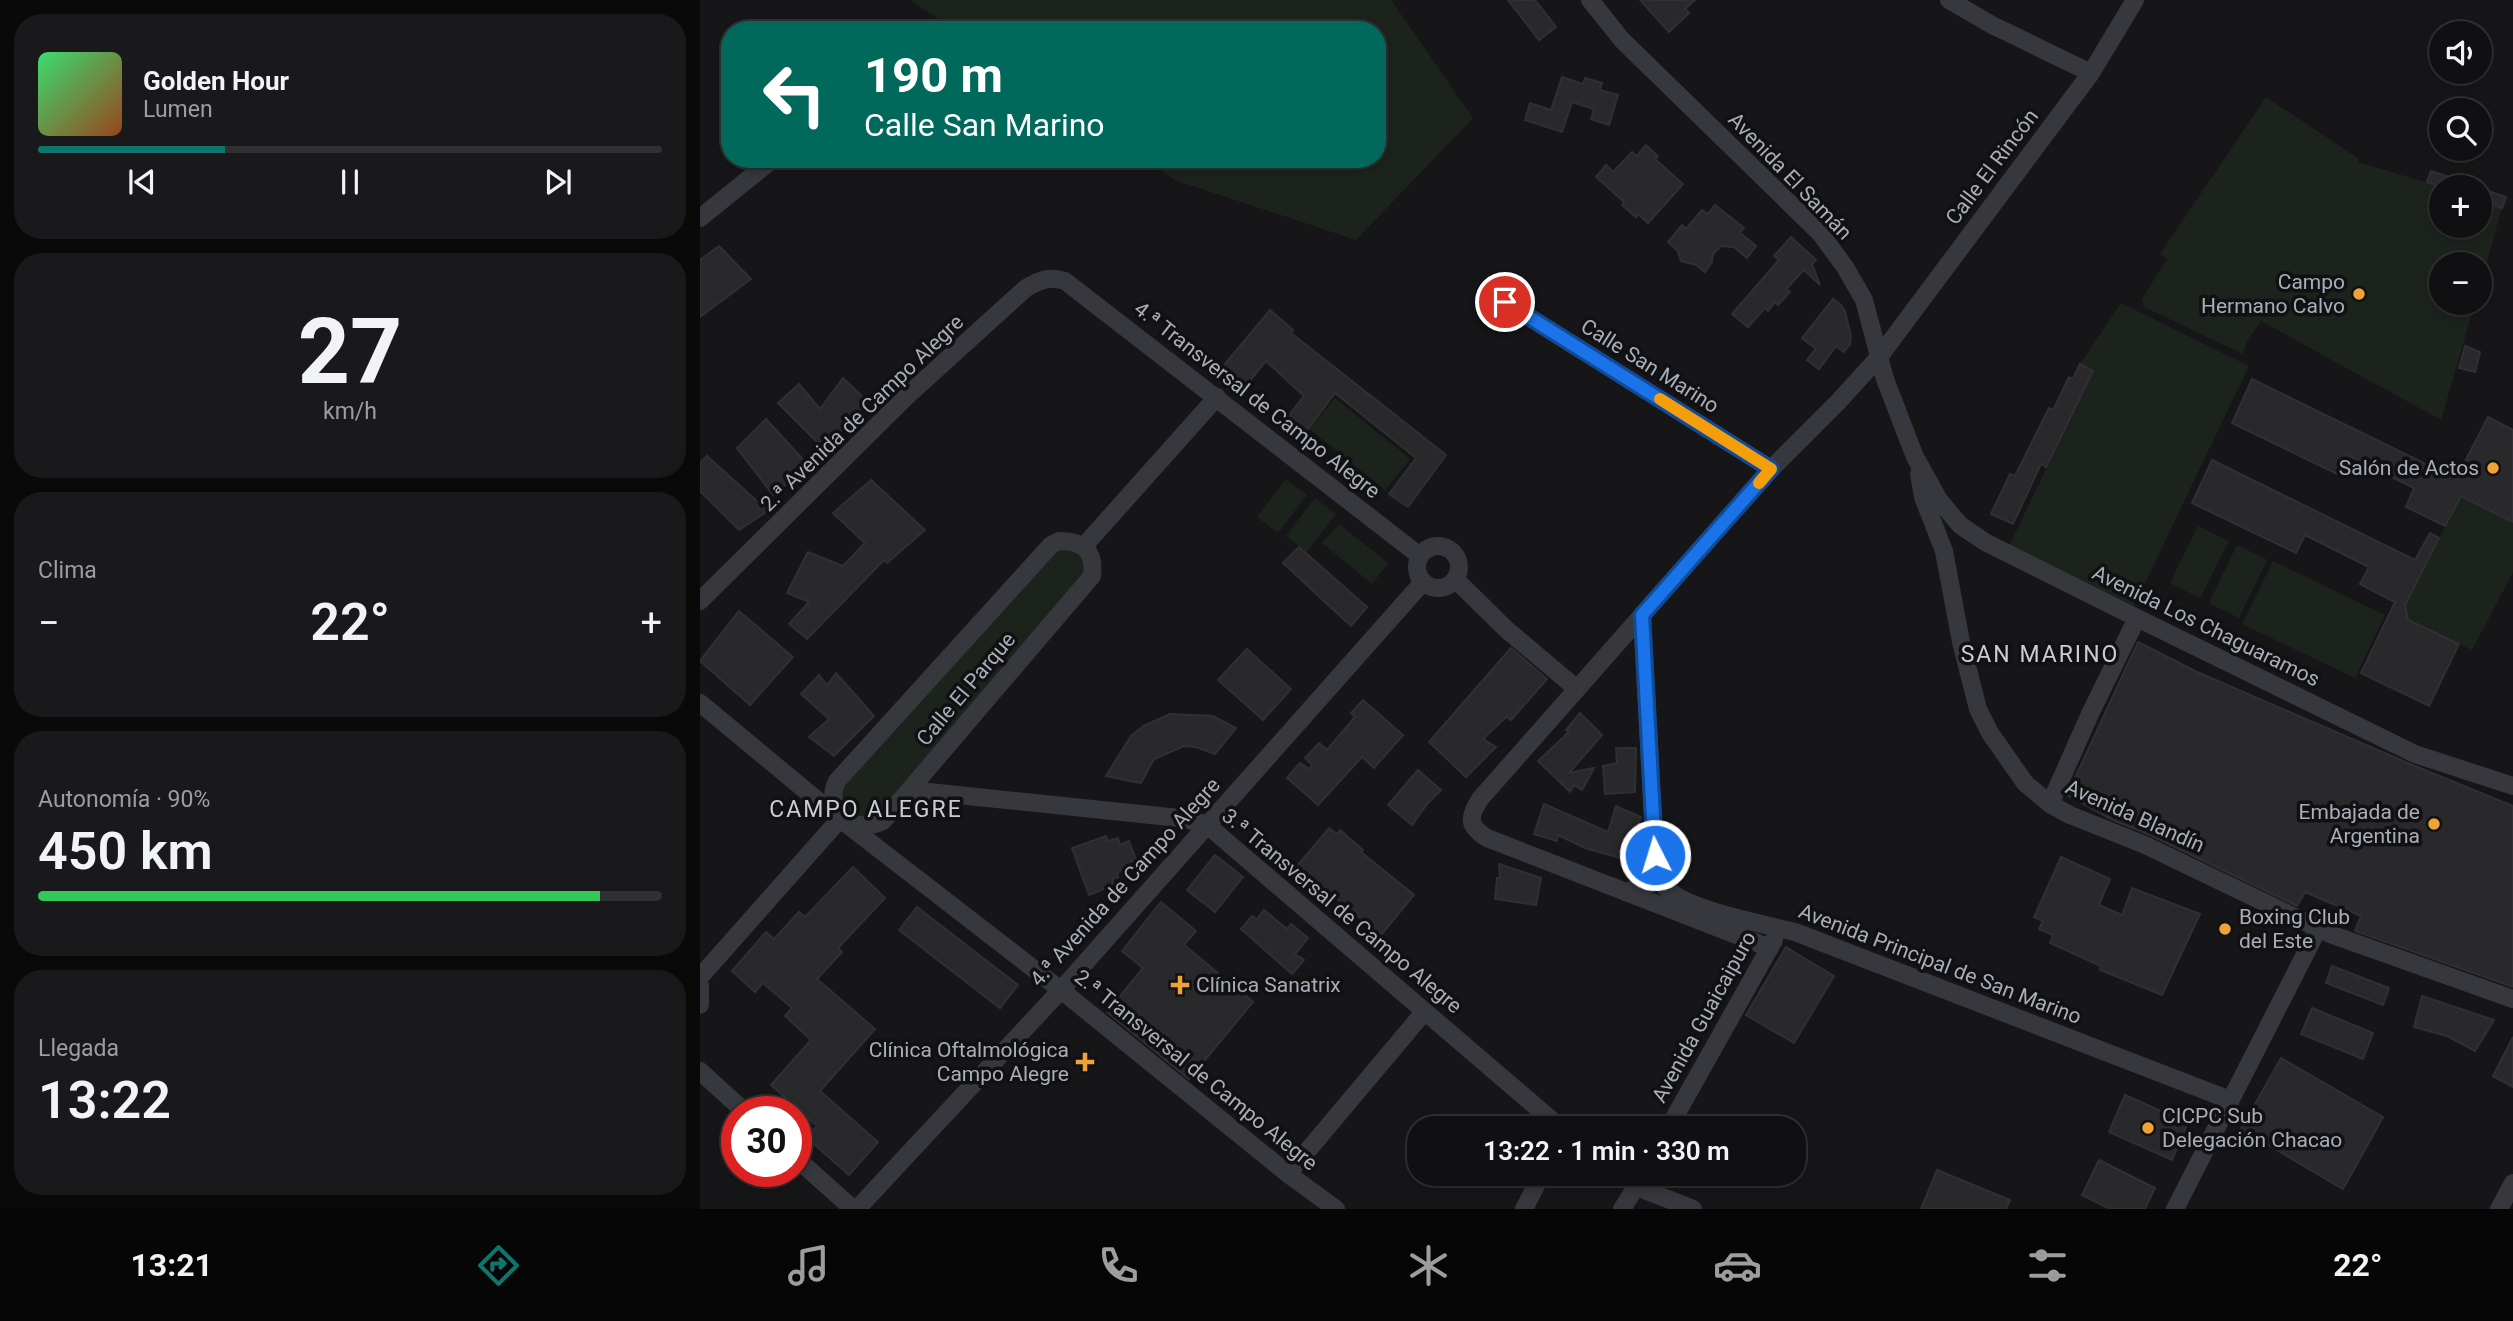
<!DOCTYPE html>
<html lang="es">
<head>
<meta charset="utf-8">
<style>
  body { margin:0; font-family:Roboto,sans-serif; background:#19191b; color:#f1f3f6; height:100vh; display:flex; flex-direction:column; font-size:26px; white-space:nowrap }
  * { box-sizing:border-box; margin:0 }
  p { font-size:23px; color:#9c9d9f }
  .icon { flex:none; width:38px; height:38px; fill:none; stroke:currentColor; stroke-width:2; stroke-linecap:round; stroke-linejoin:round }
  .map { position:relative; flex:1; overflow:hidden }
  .side { display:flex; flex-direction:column; gap:14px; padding:14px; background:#09090a; width:700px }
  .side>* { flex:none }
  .hud { position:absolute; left:21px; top:21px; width:665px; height:147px; border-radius:28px; box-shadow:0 4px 10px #0003,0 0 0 2px #303032; background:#00695c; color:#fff; overflow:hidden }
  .buttons { position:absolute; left:1729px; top:21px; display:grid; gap:14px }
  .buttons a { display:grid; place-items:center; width:63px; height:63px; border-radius:50%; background:#101012; box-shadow:0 4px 10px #0003,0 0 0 2px #303032; font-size:35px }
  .speed { position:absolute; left:21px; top:1096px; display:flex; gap:14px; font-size:35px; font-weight:700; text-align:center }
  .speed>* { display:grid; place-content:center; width:91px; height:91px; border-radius:50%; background:#101012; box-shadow:0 4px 10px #0003,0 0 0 2px #303032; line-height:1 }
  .speed .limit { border:10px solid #d22; background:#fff; color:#111 }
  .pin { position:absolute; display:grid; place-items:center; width:60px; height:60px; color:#fff; margin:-30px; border:4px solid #fff; border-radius:50%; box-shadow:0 2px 7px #0007 }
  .me { position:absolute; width:77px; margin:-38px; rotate:355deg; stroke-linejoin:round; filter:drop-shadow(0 0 5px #0008) }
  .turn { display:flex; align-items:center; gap:24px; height:147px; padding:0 28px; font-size:32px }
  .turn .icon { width:91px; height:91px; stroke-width:2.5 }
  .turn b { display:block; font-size:49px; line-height:60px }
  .big { font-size:52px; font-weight:600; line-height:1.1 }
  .side .tile { flex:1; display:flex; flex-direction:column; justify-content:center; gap:10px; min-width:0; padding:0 24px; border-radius:28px; background:#19191b }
  .side .dial { align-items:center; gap:0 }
  .dial b { font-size:91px; line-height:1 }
  .song { display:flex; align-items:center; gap:21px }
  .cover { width:84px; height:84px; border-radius:10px; background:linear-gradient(135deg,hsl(140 70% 55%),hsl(20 70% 35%)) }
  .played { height:7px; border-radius:4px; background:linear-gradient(90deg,#0f766e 30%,#303032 30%) }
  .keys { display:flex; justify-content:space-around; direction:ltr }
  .heat { display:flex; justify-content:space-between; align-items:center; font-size:38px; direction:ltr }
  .charge { height:10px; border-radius:5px; background:linear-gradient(90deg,#34c759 90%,#303032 0) }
  .trip { position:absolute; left:707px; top:1116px; width:399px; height:70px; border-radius:28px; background:#101012; box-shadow:0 4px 10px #0003,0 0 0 2px #303032; font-weight:600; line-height:70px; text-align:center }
  .dock { display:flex; height:112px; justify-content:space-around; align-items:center; background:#060607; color:#9c9d9f }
  .dock .icon { width:49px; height:49px }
  .dock .selected { color:#0f766e }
  .dock b { font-size:32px; color:#f1f3f6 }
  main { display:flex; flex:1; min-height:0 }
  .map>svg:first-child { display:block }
  .green { fill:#1c231d }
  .building { fill:#29292c; stroke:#303034; stroke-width:2 }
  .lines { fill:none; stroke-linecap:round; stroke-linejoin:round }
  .street { stroke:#37383d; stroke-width:18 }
  .route-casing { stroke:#114b97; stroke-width:18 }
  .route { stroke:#1a73e8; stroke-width:12 }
  .slow { stroke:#f59e0b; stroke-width:12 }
  .poi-dot { fill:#efa337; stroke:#111113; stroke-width:2.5 }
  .labels { text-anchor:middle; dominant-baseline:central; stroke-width:7; stroke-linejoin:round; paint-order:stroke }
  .street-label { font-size:21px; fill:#a8aeb8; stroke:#111113 }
  .poi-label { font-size:21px; fill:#a8aeb8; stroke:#111113; text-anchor:end }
  .neighbourhood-label { font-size:23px; letter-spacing:2px; fill:#c9cdd4; stroke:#111113 }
</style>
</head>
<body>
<main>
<section class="side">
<div class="tile">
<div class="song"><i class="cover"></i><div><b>Golden Hour</b><p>Lumen</p></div></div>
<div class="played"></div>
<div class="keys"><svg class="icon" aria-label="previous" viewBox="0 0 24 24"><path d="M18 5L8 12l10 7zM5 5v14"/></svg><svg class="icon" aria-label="pause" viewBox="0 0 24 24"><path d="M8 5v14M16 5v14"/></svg><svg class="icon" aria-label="next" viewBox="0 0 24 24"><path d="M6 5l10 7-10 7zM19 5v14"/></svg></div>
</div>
<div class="tile dial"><b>27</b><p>km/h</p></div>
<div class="tile"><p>Clima</p>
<div class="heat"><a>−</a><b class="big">22°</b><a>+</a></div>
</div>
<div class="tile"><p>Autonomía · 90%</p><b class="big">450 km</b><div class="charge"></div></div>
<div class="tile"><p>Llegada</p><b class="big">13:22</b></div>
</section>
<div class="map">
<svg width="1813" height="1209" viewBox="0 0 1813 1209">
  <rect width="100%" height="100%" fill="#161618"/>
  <g class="green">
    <polygon points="210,0 691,0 773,118 656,240 475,180 444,159 677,159 677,30 254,30"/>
    <polygon points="1566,97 1659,159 1658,162 1742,187 1741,226 1780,226 1780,200 1802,208 1780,286 1780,264 1741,264 1741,303 1775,303 1741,420 1561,321 1547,341 1543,354 1444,307 1442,299 1467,259 1460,254"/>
    <polygon points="1421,303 1549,366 1434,606 1308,548 1393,372 1380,364"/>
    <polygon points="635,398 710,459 685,490 610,429"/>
    <polygon points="586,479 607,495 578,533 557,517"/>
    <polygon points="1761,496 1813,522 1813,572 1772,650 1708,620 1705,605"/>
    <polygon points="615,498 636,514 607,552 586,536"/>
    <polygon points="639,524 688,563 672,584 622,543"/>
    <polygon points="1498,526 1529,541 1500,598 1470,583"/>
    <polygon points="367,541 393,567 183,821 140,819 137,781"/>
    <polygon points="1537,545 1567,560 1539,618 1509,603"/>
    <polygon points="1573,561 1685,615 1655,678 1542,624"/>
  </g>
  <g class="building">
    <polygon points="808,0 835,0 856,27 839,40"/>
    <polygon points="940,0 995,0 985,9 989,13 969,32"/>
    <polygon points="862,77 883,84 885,78 902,83 900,90 918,95 909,125 891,119 894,109 872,102 862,132 825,120 830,103 851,110"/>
    <polygon points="946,145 958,156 955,159 983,184 948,223 938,214 936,217 922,205 924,202 896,177 906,165 913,172 932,152 937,156"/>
    <polygon points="1731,171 1773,185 1772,187 1742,187 1727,182"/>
    <polygon points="1780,188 1806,197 1802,208 1780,200"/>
    <polygon points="1015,205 1044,228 1040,233 1056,246 1047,258 1034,247 1021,246 1013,254 1012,262 1005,272 996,265 981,261 977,250 968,242 982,225 986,229 1002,210 1008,214"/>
    <polygon points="1091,237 1116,260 1112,264 1120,285 1104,270 1086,289 1090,292 1078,305 1075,302 1068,311 1065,308 1048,327 1032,314 1079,260 1074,256"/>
    <polygon points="19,246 51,279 0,317 0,260"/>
    <polygon points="1133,299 1141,305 1145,312 1151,336 1150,344 1144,352 1136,346 1119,369 1107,360 1116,349 1102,338"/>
    <polygon points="570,310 593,330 591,333 746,455 708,507 689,494 716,458 635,393 606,432 589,415 604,396 566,361 537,396 514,377"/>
    <polygon points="1765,346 1780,352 1775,372 1759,368"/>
    <polygon points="1380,364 1393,371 1346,467 1341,464 1313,524 1291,514 1310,474 1315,476 1349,408 1353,410 1369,377 1373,379"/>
    <polygon points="143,378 168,402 124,449 78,403 99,384 120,409"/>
    <polygon points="1552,379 1756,479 1788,417 1813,430 1813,522 1761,496 1745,526 1706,507 1714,488 1647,455 1639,475 1532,423"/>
    <polygon points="66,419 109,466 73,495 37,448"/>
    <polygon points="7,456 68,511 39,530 0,491 0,463"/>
    <polygon points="1512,460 1715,560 1730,533 1739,538 1705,605 1708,620 1759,644 1729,706 1661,673 1695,602 1660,584 1669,567 1605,535 1596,553 1492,503"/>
    <polygon points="171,480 225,530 187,563 184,560 107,639 89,624 109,602 87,593 108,552 143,566 165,543 133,513"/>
    <polygon points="599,547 667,607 651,626 583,563"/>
    <polygon points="39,611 93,657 50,705 0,661"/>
    <polygon points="1438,642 1495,671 1710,764 1813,806 1813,987 1655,931 1661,916 1605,892 1597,906 1450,835 1413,820 1367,795"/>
    <polygon points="811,648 847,679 811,720 806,717 783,739 796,747 766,777 729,742"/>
    <polygon points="547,649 591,689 563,720 518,680"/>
    <polygon points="136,673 174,716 134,756 109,737 129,719 101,694 119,675 127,685"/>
    <polygon points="663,700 703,735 674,768 662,757 618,805 587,778 600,763 609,769 612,765 605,758 619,743 627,750 655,717 651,713"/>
    <polygon points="880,713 902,735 869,773 894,768 882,790 874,785 870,792 838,761 869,732 866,730"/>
    <polygon points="470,714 513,716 536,728 515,754 496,747 484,746 454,759 441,783 406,776 431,736 443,726"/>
    <polygon points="916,748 936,748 935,792 905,794 903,766 917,763"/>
    <polygon points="718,770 741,790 728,803 712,825 688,805"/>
    <polygon points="844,804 908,832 916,806 941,817 936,832 942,841 931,861 885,848 858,835 857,841 834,834"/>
    <polygon points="629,828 637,834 640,830 663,850 661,852 714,895 681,935 597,866"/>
    <polygon points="406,836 408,841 418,838 420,845 429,841 436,860 425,864 425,869 417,873 418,877 412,879 414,885 389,895 372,848"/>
    <polygon points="515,855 543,877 515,912 487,890"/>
    <polygon points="1361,857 1410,879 1399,905 1422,915 1432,888 1500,914 1462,995 1400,970 1401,966 1350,943 1353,935 1339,929 1343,921 1334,917"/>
    <polygon points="799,864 841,878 836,905 795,899 797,878 800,878"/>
    <polygon points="153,867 185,898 138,948 142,952 117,979 175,1029 120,1091 178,1142 149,1175 107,1138 117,1126 71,1085 111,1040 85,1016 92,1008 63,983 55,992 32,971 66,932 74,939 99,912 105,917"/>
    <polygon points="461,902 496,931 484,945 553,1002 489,1079 407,1012 443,968 422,951"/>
    <polygon points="217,907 318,985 300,1008 199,930"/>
    <polygon points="564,910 587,929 591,924 608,938 595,954 604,960 592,974 541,929 552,916 557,919"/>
    <polygon points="1086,947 1134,976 1094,1043 1046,1015"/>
    <polygon points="1632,966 1689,988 1683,1005 1626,983"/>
    <polygon points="1722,996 1794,1020 1775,1051 1747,1036 1714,1027"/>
    <polygon points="1612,1008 1673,1033 1663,1059 1601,1034"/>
    <polygon points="1813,1037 1813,1087 1793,1076"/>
    <polygon points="1581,1058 1683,1117 1643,1189 1541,1129"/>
    <polygon points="1425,1095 1488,1123 1472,1160 1409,1132"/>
    <polygon points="1399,1160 1455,1188 1445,1209 1410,1209 1382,1195"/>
    <polygon points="1237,1170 1310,1200 1306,1209 1221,1209"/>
  </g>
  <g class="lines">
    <g class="street">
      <polyline points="890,0 922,40 1120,233 1145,267 1164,300 1185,379 1215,457 1239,500 1260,525 1285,542 1437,618 1715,754 1813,786"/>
      <polyline points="1249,0 1292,25 1391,73"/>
      <polyline points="0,218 67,164"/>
      <polyline points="805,302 1071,469"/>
      <polyline points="1219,474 1223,497 1244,551 1261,642 1278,709 1290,733 1325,783 1350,804 1370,815 1445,845 1630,934 1813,999"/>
      <path d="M 359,541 C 383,541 395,550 392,576 L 183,821 C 167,829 157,825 140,819 C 134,806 130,794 137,781 L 351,545 Z"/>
      <polyline points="384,546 517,397"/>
      <circle cx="738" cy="567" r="21"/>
      <polyline points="755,579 807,630 877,689"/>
      <path d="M 0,601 L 208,395 L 326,288 C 340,280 349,276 365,281 L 720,556"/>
      <polyline points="0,703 140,819 361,990 588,1174 636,1209"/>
      <polyline points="210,790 479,818 506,824 862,1129"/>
      <polyline points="1350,804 1390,714 1437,618"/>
      <path d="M 955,855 C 957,865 958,878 965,887 C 985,910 1064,924 1095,932 L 1530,1100"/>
      <polyline points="928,893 944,881 955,855 942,615"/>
      <path d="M 1070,948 L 787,838 C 768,826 768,818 780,799 L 1071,469 L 1138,402 L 1179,357 L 1391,73 L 1435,0"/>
      <polyline points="0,977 140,819"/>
      <polyline points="0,986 0,1005"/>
      <polyline points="0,1071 44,1111"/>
      <polyline points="968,1129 1074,940"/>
      <polyline points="96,1158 153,1209"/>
      <polyline points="588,1174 725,1011"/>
      <polyline points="920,1174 937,1187 993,1209"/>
      <polyline points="157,1209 361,990 723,582"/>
      <polyline points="824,1209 842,1174"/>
      <polyline points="922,1209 944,1174"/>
      <polyline points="1475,1209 1618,929"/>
      <polyline points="1799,1209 1813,1183"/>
    </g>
  </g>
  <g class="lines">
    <g class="route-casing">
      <polyline id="route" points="805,302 1071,469 942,615 955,855"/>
    </g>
    <use href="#route" class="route"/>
    <polyline class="slow" points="960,399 1071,469 1059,483"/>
  </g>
  <g class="poi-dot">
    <circle cx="1659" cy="294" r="7"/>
    <circle cx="1793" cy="468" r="7"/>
    <circle cx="1734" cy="824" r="7"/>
    <circle cx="1525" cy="929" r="7"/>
    <path d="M476.5 974.5h7v7h7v7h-7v7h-7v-7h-7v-7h7z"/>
    <path d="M381.5 1051.5h7v7h7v7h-7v7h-7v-7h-7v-7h7z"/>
    <circle cx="1448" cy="1128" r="7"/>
  </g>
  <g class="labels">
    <g class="street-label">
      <text transform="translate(1292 167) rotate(-53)">Calle El Rincón</text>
      <text transform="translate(1090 176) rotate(46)">Avenida El Samán</text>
      <text transform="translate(950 366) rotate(32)">Calle San Marino</text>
      <text transform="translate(557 400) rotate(38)">4.ª Transversal de Campo Alegre</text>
      <text transform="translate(162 413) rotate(-44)">2.ª Avenida de Campo Alegre</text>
      <text transform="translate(1506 626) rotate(26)">Avenida Los Chaguaramos</text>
      <text transform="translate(266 689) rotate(-50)">Calle El Parque</text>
      <text transform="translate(1435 816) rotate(24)">Avenida Blandín</text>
      <text transform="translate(425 882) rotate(-48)">4.ª Avenida de Campo Alegre</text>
      <text transform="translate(642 911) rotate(40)">3.ª Transversal de Campo Alegre</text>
      <text transform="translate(1240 964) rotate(21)">Avenida Principal de San Marino</text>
      <text transform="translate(1004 1017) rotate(-61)">Avenida Guaicaipuro</text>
      <text transform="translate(496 1070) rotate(39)">2.ª Transversal de Campo Alegre</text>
    </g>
    <g class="poi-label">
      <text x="1645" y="282">Campo<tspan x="1645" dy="24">Hermano Calvo</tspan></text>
      <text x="1779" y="468">Salón de Actos</text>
      <text x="1720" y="812">Embajada de<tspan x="1720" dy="24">Argentina</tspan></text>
      <text x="1539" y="917" text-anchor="start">Boxing Club<tspan x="1539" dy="24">del Este</tspan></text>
      <text x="496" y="985" text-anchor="start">Clínica Sanatrix</text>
      <text x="369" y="1050">Clínica Oftalmológica<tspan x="369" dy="24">Campo Alegre</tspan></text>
      <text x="1462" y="1116" text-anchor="start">CICPC Sub<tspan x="1462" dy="24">Delegación Chacao</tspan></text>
    </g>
    <g class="neighbourhood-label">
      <text x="1340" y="654">SAN MARINO</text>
      <text x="166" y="809">CAMPO ALEGRE</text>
    </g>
  </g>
</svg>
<div class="buttons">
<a><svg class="icon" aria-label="sound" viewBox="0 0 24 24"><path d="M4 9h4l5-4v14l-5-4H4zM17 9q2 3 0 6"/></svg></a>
<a><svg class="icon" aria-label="search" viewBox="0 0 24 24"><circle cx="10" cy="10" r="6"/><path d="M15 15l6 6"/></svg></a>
<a>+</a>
<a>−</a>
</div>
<div class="speed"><div class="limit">30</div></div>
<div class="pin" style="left:805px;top:302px;background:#d93025"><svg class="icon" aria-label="arrive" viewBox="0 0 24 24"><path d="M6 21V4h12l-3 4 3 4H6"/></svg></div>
<svg class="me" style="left:955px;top:855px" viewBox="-20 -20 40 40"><circle r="17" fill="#1a73e8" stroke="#fff" stroke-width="3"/><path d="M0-11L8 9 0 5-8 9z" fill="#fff"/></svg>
<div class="trip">13:22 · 1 min · 330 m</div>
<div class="hud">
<div class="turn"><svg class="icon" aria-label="left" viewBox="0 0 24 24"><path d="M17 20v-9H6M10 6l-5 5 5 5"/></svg><div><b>190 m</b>Calle San Marino</div></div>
</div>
</div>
</main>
<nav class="dock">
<b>13:21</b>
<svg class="icon selected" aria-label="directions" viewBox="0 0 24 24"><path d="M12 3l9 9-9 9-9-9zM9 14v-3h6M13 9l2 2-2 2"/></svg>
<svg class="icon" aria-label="music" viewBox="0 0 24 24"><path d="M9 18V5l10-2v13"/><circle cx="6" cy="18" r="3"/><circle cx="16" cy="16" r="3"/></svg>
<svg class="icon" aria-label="phone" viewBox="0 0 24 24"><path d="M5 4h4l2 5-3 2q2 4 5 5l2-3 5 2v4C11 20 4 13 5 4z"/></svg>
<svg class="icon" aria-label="climate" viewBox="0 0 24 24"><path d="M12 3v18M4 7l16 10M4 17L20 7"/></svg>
<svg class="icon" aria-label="car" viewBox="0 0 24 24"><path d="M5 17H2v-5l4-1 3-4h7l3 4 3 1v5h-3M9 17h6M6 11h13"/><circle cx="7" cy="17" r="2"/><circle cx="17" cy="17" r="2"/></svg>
<svg class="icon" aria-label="filters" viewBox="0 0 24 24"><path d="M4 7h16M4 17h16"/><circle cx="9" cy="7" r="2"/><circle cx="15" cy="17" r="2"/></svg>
<b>22°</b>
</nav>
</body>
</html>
